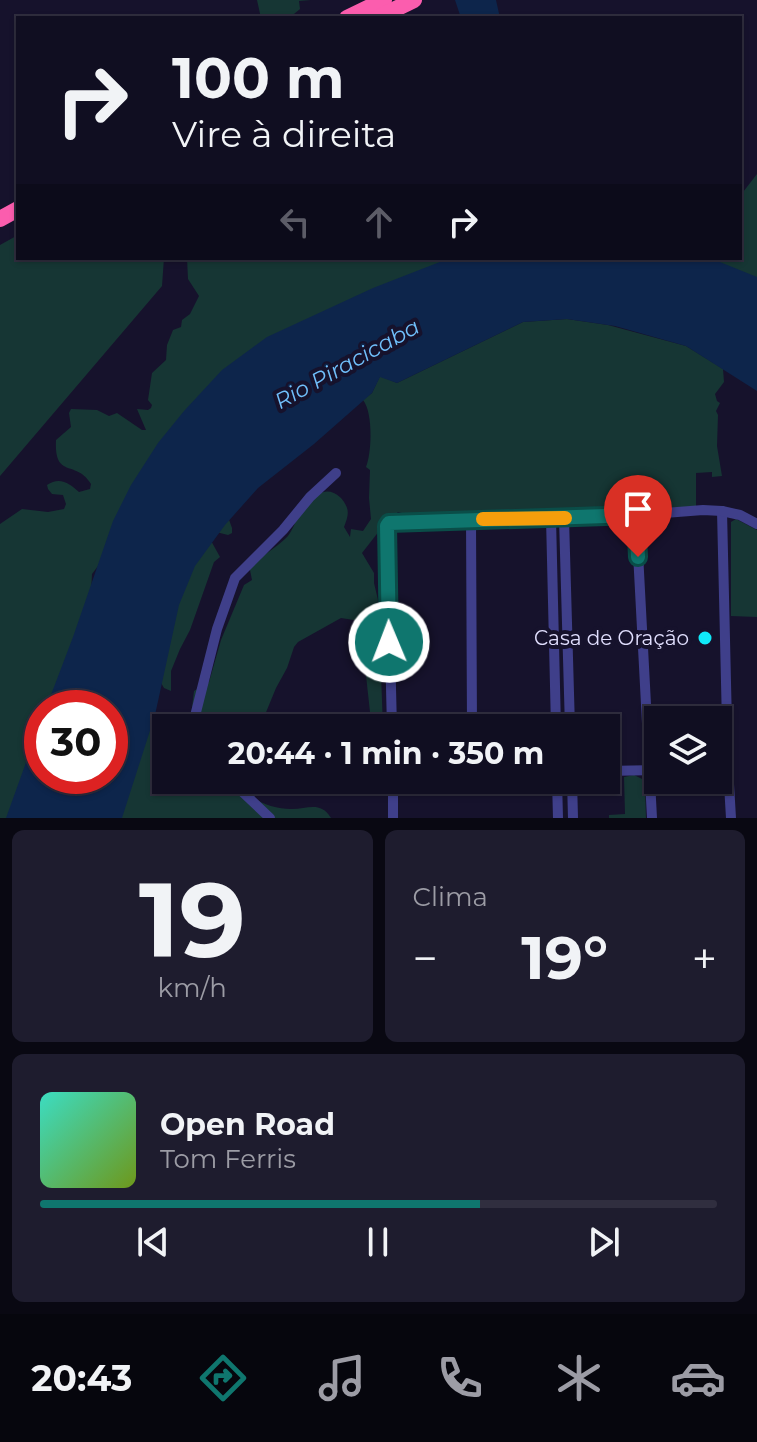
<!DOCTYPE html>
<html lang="pt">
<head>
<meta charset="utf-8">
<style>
  body { margin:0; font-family:Montserrat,sans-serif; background:#1e1c2e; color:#f1f3f6; height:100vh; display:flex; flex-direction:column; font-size:30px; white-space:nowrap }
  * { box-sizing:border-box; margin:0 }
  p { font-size:26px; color:#9c9ca5 }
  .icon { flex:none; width:44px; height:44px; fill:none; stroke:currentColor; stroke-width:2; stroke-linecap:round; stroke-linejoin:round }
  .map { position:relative; height:818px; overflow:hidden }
  .sheet { display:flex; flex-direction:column; gap:12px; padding:12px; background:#090812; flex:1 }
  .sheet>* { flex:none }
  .top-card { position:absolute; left:16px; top:16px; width:726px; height:244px; border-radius:0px; box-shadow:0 2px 6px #0004,0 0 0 2px #302e3f; background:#100e21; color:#f1f3f6; overflow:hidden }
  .fabs { position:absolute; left:644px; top:706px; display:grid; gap:16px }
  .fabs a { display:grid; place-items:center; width:88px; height:88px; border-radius:0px; background:#100e21; box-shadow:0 2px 6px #0004,0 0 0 2px #302e3f; font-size:40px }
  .speed { position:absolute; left:24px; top:690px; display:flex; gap:16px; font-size:40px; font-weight:700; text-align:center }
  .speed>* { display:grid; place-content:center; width:104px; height:104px; border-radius:50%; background:#100e21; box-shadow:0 2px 6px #0004,0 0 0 2px #302e3f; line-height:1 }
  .speed .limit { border:12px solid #d22; background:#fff; color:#111 }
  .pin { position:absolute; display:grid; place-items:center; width:68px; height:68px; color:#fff; margin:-82px -34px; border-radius:50% 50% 50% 0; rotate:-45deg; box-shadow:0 0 8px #0007 }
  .pin .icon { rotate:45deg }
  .me { position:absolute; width:88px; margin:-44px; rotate:359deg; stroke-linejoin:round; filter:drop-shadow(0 0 6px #0008) }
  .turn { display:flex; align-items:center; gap:28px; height:168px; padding:0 24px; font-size:36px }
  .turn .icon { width:104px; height:104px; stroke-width:2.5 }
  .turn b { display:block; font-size:56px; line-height:68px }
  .lanes { display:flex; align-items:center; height:76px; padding:0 24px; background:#0003; justify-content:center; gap:40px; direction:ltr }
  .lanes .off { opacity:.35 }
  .big { font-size:60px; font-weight:700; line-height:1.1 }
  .sheet .card { flex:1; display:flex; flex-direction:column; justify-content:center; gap:12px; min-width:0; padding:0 28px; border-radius:12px; background:#1e1c2e }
  .sheet .dial { align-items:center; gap:0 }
  .dial b { font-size:104px; line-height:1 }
  .song { display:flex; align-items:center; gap:24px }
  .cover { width:96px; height:96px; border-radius:12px; background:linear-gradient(135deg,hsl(170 70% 55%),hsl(80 70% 35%)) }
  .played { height:8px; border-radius:4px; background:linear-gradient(90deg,#0f766e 65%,#302e3f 65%) }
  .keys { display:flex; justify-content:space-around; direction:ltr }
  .heat { display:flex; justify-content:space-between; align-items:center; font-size:44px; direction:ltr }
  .sheet .tiles { flex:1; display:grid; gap:12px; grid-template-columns:1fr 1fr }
  .card:last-child { grid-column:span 2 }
  .trip { position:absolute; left:152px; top:714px; width:468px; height:80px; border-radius:0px; background:#100e21; box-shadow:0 2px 6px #0004,0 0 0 2px #302e3f; font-weight:700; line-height:80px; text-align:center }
  .tab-bar { display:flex; height:128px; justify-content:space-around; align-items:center; background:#06060d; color:#9c9ca5 }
  .tab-bar .icon { width:56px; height:56px }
  .tab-bar .active { color:#0f766e }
  .tab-bar b { font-size:36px; color:#f1f3f6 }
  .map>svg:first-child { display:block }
  .green { fill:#163634 }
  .water { fill:#0d254b }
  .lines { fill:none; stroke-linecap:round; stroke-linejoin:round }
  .minor { stroke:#3f3f8a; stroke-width:10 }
  .highway { stroke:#fb5dae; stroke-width:16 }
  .route-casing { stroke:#0a4d48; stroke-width:20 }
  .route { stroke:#0f766e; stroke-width:14 }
  .slow { stroke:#f59e0b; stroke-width:14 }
  .poi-dot { fill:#10e9f9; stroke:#16122c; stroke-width:3 }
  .labels { text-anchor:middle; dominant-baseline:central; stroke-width:8; stroke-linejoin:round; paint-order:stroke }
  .poi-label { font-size:20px; fill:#e1dffe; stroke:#16122c; text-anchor:end }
  .water-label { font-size:22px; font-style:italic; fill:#70bffb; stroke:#16122c }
</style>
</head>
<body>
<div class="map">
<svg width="757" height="818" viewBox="0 0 757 818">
  <rect width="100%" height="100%" fill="#16122c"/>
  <g class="green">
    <polygon points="257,0 311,0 299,1 300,9 289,18 261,18"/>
    <polygon points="757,174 757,309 641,258 740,258 740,196"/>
    <polygon points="18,235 18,258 164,258 162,286 0,476 0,245"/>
    <path d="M 187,258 L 474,258 L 114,545 L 92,574 L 90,613 L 57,708 L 42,708 L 42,746 L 25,760 L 34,768 L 18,818 L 0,818 L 0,524 L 22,509 L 48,512 L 64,509 L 66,504 L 63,495 L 52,494 L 48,489 L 47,485 C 60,476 70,484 79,492 L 90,489 L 91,484 C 76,459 54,480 56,440 L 71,427 L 69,413 L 71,409 L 97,410 L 109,416 L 117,413 L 142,430 L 146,430 L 137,409 L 148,410 L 151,408 L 152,405 L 148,400 L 152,373 L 166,360 L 167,345 L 173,330 L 181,327 L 182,320 L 190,314 L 199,296 L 188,279 Z"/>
    <path d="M 567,319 L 608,325 L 686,346 L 723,369 L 724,382 L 715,394 L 717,401 L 720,403 L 716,411 L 718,415 L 717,446 L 722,476 L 712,477 L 712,472 L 696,473 L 696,507 L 628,511 L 498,515 L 485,511 L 477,515 L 467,514 L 426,519 L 398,512 L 387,521 L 362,553 L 374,573 L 374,583 L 378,600 L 377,606 L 384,619 L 387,650 L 381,673 L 383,728 L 370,728 L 371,721 L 360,621 L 341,618 L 298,642 L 294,647 L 287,668 L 276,688 L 262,722 L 254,728 L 181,728 L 191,716 L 194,691 L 209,682 L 221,640 L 244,585 L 252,580 L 249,565 C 261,557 274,549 285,539 C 293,532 295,520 301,512 C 311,497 325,483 341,498 C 350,509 349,514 344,527 L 350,537 L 351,529 L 363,531 L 371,519 L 369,498 L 370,470 L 366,467 C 372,452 373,412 363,400 L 372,393 L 380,376 L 397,383 L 523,322 Z"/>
    <polygon points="229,500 235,500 228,517 232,528 232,533 228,535 216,532 210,539 220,557 214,562 190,630 180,649 171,671 171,691 164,688 155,672 160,654 161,615 173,598 182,563 217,510"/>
    <polygon points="736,519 757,530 757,617 731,616 731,522"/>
    <path d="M 156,718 L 163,719 L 170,728 L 166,728 L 166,780 L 246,780 C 248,786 249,793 254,797 C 261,805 280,809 290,809 C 306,810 320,800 331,818 L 106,818 L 146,735 L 152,725 L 153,720 Z"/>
    <polygon points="634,775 642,779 645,787 646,818 609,818 609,815 625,814 624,777"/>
  </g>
  <g class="water">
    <polygon points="455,0 496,0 500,18 461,18"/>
    <polygon points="450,258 710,258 757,277 757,391 686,346 615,326 567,319 523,322 397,383 380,377 372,393 314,444 258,488 225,525 195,566 179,605 155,715 122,818 6,818 42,718 42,776 110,776 110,708 46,708 73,637 113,521 131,485 158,443 184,411 222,370 267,337 373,288"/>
  </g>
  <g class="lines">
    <g class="minor">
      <polyline points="722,511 728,767 731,818"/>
      <polyline points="636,515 652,818"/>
      <polyline points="551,518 556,728"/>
      <polyline points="564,518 570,728"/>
      <polyline points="471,519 472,728"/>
      <polyline points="192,728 217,629 235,578 283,530 310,497 336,473"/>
      <polyline points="392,728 387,526 389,523 639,515 703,510 722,511 740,515 757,524"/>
      <polyline points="606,771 658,770"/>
      <polyline points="230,780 270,818"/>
      <polyline points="393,780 393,818"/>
      <polyline points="557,780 558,818"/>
      <polyline points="572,780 573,818"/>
    </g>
    <g class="highway">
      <polyline points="347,18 384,0"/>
      <polyline points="377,18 414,0"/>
      <polyline points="0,219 18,209"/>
    </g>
  </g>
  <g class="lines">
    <g class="route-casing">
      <polyline id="route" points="389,642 387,526 389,523 636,515 638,557"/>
    </g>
    <use href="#route" class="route"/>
    <polyline class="slow" points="483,519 565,518"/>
  </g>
  <circle class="poi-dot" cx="705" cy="638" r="8"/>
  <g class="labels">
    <g class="poi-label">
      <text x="689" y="638">Casa de Oração</text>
    </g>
    <g class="water-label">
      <text transform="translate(347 364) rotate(-29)">Rio Piracicaba</text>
    </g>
  </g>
</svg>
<div class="fabs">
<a><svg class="icon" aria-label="layers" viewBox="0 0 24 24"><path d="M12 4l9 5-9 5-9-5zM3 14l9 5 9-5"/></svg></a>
</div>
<div class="speed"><div class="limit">30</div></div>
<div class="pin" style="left:638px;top:557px;background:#d93025"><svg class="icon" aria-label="arrive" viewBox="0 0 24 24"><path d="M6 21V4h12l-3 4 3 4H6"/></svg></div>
<svg class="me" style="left:389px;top:642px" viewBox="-20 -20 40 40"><circle r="17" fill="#0f766e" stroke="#fff" stroke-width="3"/><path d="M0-11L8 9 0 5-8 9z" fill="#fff"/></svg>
<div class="trip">20:44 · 1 min · 350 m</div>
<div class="top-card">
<div class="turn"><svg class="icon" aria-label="right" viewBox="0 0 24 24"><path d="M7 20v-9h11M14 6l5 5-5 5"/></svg><div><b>100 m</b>Vire à direita</div></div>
<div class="lanes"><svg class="icon off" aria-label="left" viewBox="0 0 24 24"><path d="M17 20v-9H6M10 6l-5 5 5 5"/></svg><svg class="icon off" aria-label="ahead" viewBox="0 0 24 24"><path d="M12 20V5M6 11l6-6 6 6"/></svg><svg class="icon" aria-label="right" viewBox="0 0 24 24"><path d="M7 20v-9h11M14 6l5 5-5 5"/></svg></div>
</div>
</div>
<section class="sheet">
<div class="tiles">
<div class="card dial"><b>19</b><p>km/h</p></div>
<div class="card"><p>Clima</p>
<div class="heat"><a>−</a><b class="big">19°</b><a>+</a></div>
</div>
<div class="card">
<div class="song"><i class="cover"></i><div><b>Open Road</b><p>Tom Ferris</p></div></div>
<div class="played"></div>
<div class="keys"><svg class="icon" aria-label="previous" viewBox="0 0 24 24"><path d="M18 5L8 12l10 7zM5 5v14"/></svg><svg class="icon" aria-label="pause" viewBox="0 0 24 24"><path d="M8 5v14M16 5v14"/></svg><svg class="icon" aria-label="next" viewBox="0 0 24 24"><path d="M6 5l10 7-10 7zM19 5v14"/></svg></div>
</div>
</div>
</section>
<nav class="tab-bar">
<b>20:43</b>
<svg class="icon active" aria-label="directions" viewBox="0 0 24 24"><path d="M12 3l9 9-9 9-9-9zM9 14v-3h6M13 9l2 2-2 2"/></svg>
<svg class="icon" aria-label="music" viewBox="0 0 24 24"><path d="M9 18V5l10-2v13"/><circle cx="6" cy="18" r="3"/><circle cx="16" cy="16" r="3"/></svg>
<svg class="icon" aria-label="phone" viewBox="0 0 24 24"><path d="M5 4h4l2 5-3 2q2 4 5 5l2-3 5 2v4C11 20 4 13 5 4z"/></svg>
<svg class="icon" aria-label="climate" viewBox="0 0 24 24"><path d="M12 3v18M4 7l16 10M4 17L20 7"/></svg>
<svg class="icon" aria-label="car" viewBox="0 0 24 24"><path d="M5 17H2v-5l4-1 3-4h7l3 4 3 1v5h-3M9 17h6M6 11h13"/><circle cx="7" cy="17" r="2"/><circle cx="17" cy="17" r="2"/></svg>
</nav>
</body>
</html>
